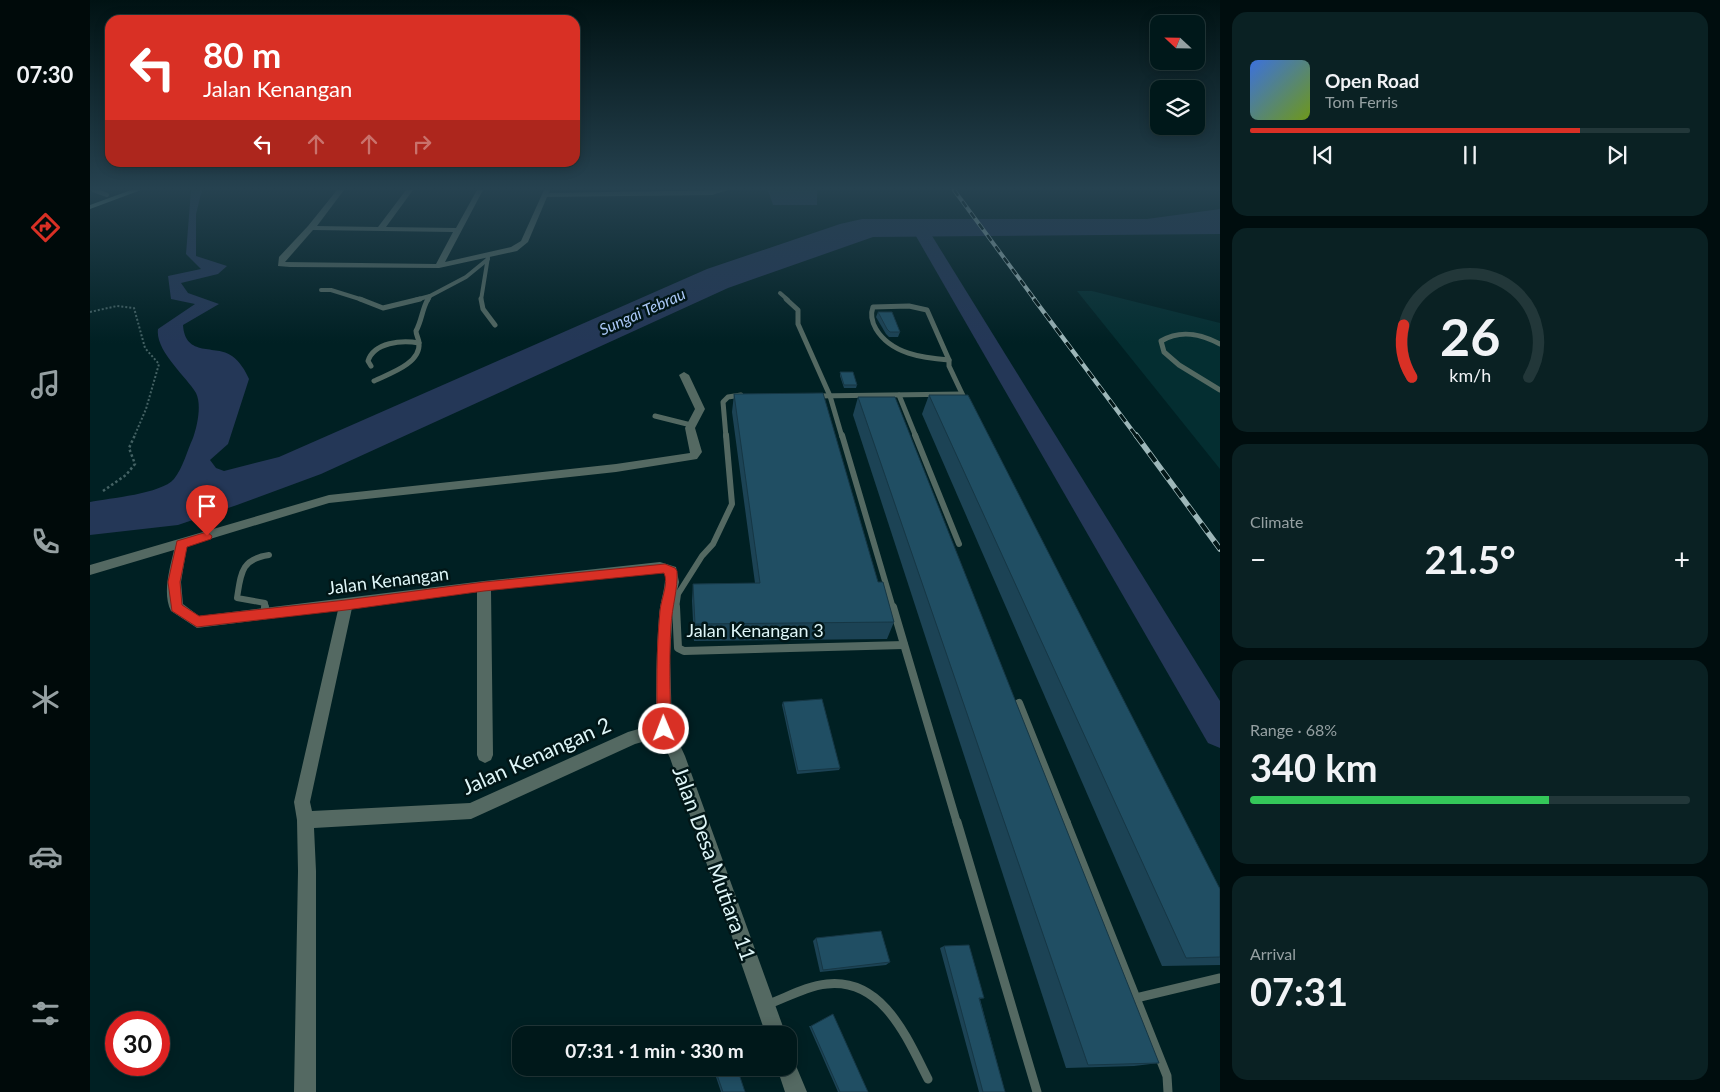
<!DOCTYPE html>
<html lang="en">
<head>
<meta charset="utf-8">
<style>
  body { margin:0; font-family:Lato,sans-serif; background:#0a2123; color:#f1f3f6; height:100vh; display:flex; flex-direction:column; font-size:19px; white-space:nowrap }
  * { box-sizing:border-box; margin:0 }
  p { font-size:16px; color:#95a0a2 }
  .icon { flex:none; width:28px; height:28px; fill:none; stroke:currentColor; stroke-width:2; stroke-linecap:round; stroke-linejoin:round }
  .map { position:relative; flex:1; overflow:hidden }
  .panel { display:flex; flex-direction:column; gap:12px; padding:12px; background:#000d0e; width:500px }
  .panel>* { flex:none }
  .hud { position:absolute; left:15px; top:15px; width:475px; height:152px; border-radius:15px; box-shadow:0 2px 12px #0003,0 0 0 1px #223739; background:#d93025; color:#fff; overflow:hidden }
  .needle { width:32px; rotate:292deg }
  .buttons { position:absolute; left:1060px; top:15px; display:grid; gap:10px }
  .buttons a { display:grid; place-items:center; width:55px; height:55px; border-radius:10px; background:#00181a; box-shadow:0 2px 12px #0003,0 0 0 1px #223739; font-size:25px }
  .speed { position:absolute; left:15px; top:1011px; display:flex; gap:10px; font-size:25px; font-weight:700; text-align:center }
  .speed>* { display:grid; place-content:center; width:65px; height:65px; border-radius:50%; background:#00181a; box-shadow:0 2px 12px #0003,0 0 0 1px #223739; line-height:1 }
  .speed .limit { border:8px solid #d22; background:#fff; color:#111 }
  .pin { position:absolute; display:grid; place-items:center; width:42px; height:42px; color:#fff; margin:-51px -21px; border-radius:50% 50% 50% 0; rotate:-45deg; box-shadow:0 0 5px #0007 }
  .pin .icon { rotate:45deg }
  .me { position:absolute; width:55px; margin:-28px; rotate:359deg; stroke-linejoin:round; filter:drop-shadow(0 0 4px #0008) }
  .turn { display:flex; align-items:center; gap:18px; height:105px; padding:0 15px; font-size:22px }
  .turn .icon { width:65px; height:65px; stroke-width:2.5 }
  .turn b { display:block; font-size:35px; line-height:42px }
  .lanes { display:flex; align-items:center; height:48px; padding:0 15px; background:#0003; justify-content:center; gap:25px; direction:ltr }
  .lanes .off { opacity:.35 }
  .big { font-size:38px; font-weight:700; line-height:1.1 }
  .panel .card { flex:1; display:flex; flex-direction:column; justify-content:center; gap:8px; min-width:0; padding:0 18px; border-radius:15px; background:#0a2123 }
  .panel .dial { align-items:center; gap:0 }
  .dial svg { height:130px; overflow:visible; fill:none; stroke:#223739; stroke-width:7; stroke-linecap:round; text-anchor:middle }
  .dial text { fill:#f1f3f6; stroke:none }
  .song { display:flex; align-items:center; gap:15px }
  .cover { width:60px; height:60px; border-radius:8px; background:linear-gradient(135deg,hsl(220 70% 55%),hsl(80 70% 35%)) }
  .played { height:5px; border-radius:2px; background:linear-gradient(90deg,#d93025 75%,#223739 75%) }
  .keys { display:flex; justify-content:space-around; direction:ltr }
  .heat { display:flex; justify-content:space-between; align-items:center; font-size:28px; direction:ltr }
  .charge { height:8px; border-radius:4px; background:linear-gradient(90deg,#34c759 68%,#223739 0) }
  .trip { position:absolute; left:422px; top:1026px; width:285px; height:50px; border-radius:15px; background:#00181a; box-shadow:0 2px 12px #0003,0 0 0 1px #223739; font-weight:700; line-height:50px; text-align:center }
  main { display:flex; flex:1; min-height:0 }
  .dock { display:flex; flex-direction:column; width:90px; justify-content:space-around; align-items:center; background:#000a0a; color:#95a0a2 }
  .dock .icon { width:35px; height:35px }
  .dock .on { color:#d93025 }
  .dock b { font-size:22px; color:#f1f3f6 }
  .map>svg:first-child { display:block }
  .built { fill:#042e31 }
  .water { fill:#243757 }
  .lines { fill:none; stroke-linecap:round; stroke-linejoin:round }
  .river { fill:#243757; fill-rule:evenodd }
  .path-far1 { stroke:#446264; stroke-width:2; stroke-dasharray:2 2; stroke-linecap:butt }
  .path { stroke:#446264; stroke-width:2.5; stroke-dasharray:2.5 2.5; stroke-linecap:butt }
  .service-far4 { stroke:#546962; stroke-width:4 }
  .service-far3 { stroke:#546962; stroke-width:5 }
  .service-far2 { stroke:#546962; stroke-width:6 }
  .service-far1 { stroke:#546962; stroke-width:8 }
  .service { stroke:#546962; stroke-width:9 }
  .minor { fill:#546962; fill-rule:evenodd }
  .secondary { fill:#74968b; fill-rule:evenodd }
  .rail-far2-casing { stroke:#9db7b9; stroke-width:4 }
  .rail-far1-casing { stroke:#9db7b9; stroke-width:4.5 }
  .rail-casing { stroke:#9db7b9; stroke-width:5.5 }
  .rail-far2 { stroke:#011617; stroke-width:2.5; stroke-dasharray:7; stroke-linecap:butt }
  .rail-far1 { stroke:#011617; stroke-width:3; stroke-dasharray:9; stroke-linecap:butt }
  .rail { stroke:#011617; stroke-width:4; stroke-dasharray:11; stroke-linecap:butt }
  .wall { fill:#1c4355 }
  .building { fill:#204e63; stroke:#163745 }
  .route { fill:#d93025; stroke:#8d1f18 }
  .labels { text-anchor:middle; dominant-baseline:central; stroke-width:5; stroke-linejoin:round; paint-order:stroke }
  .far-water-label { font-size:16px; font-style:italic; fill:#aac7f6; stroke:#011617 }
  .street-label { font-size:18px; fill:#dff6f8; stroke:#011617 }
  .near-street-label { font-size:21px; fill:#dff6f8; stroke:#011617 }
</style>
</head>
<body>
<main>
<nav class="dock">
<b>07:30</b>
<svg class="icon on" aria-label="directions" viewBox="0 0 24 24"><path d="M12 3l9 9-9 9-9-9zM9 14v-3h6M13 9l2 2-2 2"/></svg>
<svg class="icon" aria-label="music" viewBox="0 0 24 24"><path d="M9 18V5l10-2v13"/><circle cx="6" cy="18" r="3"/><circle cx="16" cy="16" r="3"/></svg>
<svg class="icon" aria-label="phone" viewBox="0 0 24 24"><path d="M5 4h4l2 5-3 2q2 4 5 5l2-3 5 2v4C11 20 4 13 5 4z"/></svg>
<svg class="icon" aria-label="climate" viewBox="0 0 24 24"><path d="M12 3v18M4 7l16 10M4 17L20 7"/></svg>
<svg class="icon" aria-label="car" viewBox="0 0 24 24"><path d="M5 17H2v-5l4-1 3-4h7l3 4 3 1v5h-3M9 17h6M6 11h13"/><circle cx="7" cy="17" r="2"/><circle cx="17" cy="17" r="2"/></svg>
<svg class="icon" aria-label="filters" viewBox="0 0 24 24"><path d="M4 7h16M4 17h16"/><circle cx="9" cy="7" r="2"/><circle cx="15" cy="17" r="2"/></svg>
</nav>
<div class="map">
<svg width="1130" height="1092" viewBox="0 0 1130 1092">
  <rect width="100%" height="100%" fill="#002023"/>
  <polygon class="built" points="987,291 1002,291 1130,323 1130,469"/>
  <g class="water">
    <path d="M 101,190 L 112,190 L 106,214 L 106,256 L 137,266 L 128,274 L 91,283 L 98,293 L 129,304 L 93,325 C 95,358 126,344 142,356 C 150,362 155,370 159,379 L 138,444 L 120,460 L 126,468 L 134,471 L 189,457 L 617,269 L 750,224 L 772,219 L 1057,219 L 1130,209 L 1130,234 L 783,237 L 638,288 L 231,474 L 147,505 L 88,525 L 0,535 L 0,502 C 20,498 71,494 84,479 C 93,468 97,451 103,438 C 107,427 112,405 106,393 C 96,376 65,351 68,329 L 105,304 L 81,299 L 78,276 L 111,269 L 96,254 Z"/>
    <polygon points="678,190 727,190 727,205 683,205"/>
  </g>
  <g class="lines">
    <polygon class="river" points="831,226 837,228 839,231 1130,701 1130,748 1118,743 823,231 825,228"/>
    <polyline class="path-far1" points="0,312 27,306 44,308 55,348 69,364 56,409 44,437"/>
    <polyline class="path" points="13,491 36,475 45,464 39,448 45,435"/>
    <g class="service-far4">
      <polyline points="3,190 17,195"/>
      <polyline points="231,290 241,290 273,300"/>
      <polyline points="690,293 698,300"/>
      <polyline points="325,300 340,296"/>
      <polyline points="338,300 340,296 376,277 398,259"/>
      <polyline points="391,300 398,257"/>
    </g>
    <g class="service-far3">
      <polyline points="270,299 293,308 330,299"/>
      <polyline points="391,299 393,309 405,325"/>
      <polyline points="696,299 708,310 708,324 740,396 752,437"/>
      <path d="M 819,306 L 837,310 L 859,360 C 833,358 801,354 786,329 C 782,322 780,315 783,307 Z"/>
      <path d="M 1130,344 C 1111,334 1091,329 1071,341 L 1074,352 L 1089,365 L 1130,390"/>
      <polyline points="859,360 859,366 876,402"/>
      <path d="M 281,366 L 278,361 C 284,342 312,340 329,343"/>
      <path d="M 284,381 C 298,374 331,364 329,343 C 329,339 326,335 326,331 C 332,320 332,309 338,299"/>
      <polyline points="809,395 826,437"/>
      <polyline points="726,396 872,394"/>
      <polyline points="565,416 601,425"/>
      <polyline points="636,437 633,402 638,397 651,395"/>
    </g>
    <g class="service-far2">
      <polyline points="752,435 803,608"/>
      <polyline points="825,435 869,544"/>
      <path d="M 175,608 L 175,603 L 147,598 C 151,573 151,559 179,555"/>
      <polyline points="586,608 588,594 612,556 623,544 642,504 636,435"/>
    </g>
    <g class="service-far1">
      <polyline points="175,607 175,614"/>
      <polyline points="586,607 588,648 594,651 814,645"/>
      <polyline points="803,607 867,823"/>
      <polyline points="929,703 977,823"/>
    </g>
    <g class="service">
      <polyline points="867,822 947,1092"/>
      <polyline points="976,822 1077,1076 1078,1092"/>
      <polyline points="1046,998 1130,978"/>
      <path d="M 676,1005 C 696,998 716,986 737,984 C 793,978 817,1038 838,1079"/>
    </g>
    <g class="minor">
      <path d="M 247,190 L 254,190 L 227,226 L 288,227 L 316,190 L 323,190 L 296,227 L 366,228 L 387,190 L 393,190 L 355,262 L 421,247 L 431,241 L 454,190 L 460,190 L 459,193 L 638,190 L 622,195 L 457,197 L 438,242 L 427,251 L 349,268 L 200,267 L 188,266 L 189,257 L 218,226 ZM 223,230 L 363,232 L 346,264 L 195,262 Z"/>
      <path d="M 594,372 L 599,375 L 615,409 L 605,428 L 612,452 L 607,459 L 526,472 L 239,503 L 97,546 L 91,582 L 93,604 L 109,616 L 394,581 L 570,562 L 586,567 L 589,582 L 583,609 L 580,656 L 582,728 L 595,756 L 696,1035 L 676,1035 L 580,758 L 570,737 L 545,744 L 381,819 L 224,828 L 226,871 L 226,1092 L 204,1092 L 208,871 L 207,820 L 204,802 L 248,610 L 107,628 L 81,611 C 72,593 80,568 84,550 L 0,575 L 0,565 L 239,495 L 526,464 L 600,453 L 595,428 L 605,409 L 589,375 ZM 570,572 L 575,574 C 576,588 570,601 569,616 C 566,652 566,688 566,724 L 538,732 L 380,803 L 222,811 L 220,802 L 262,608 L 387,592 L 387,755 L 389,760 L 395,763 L 401,760 L 403,755 L 401,590 Z"/>
      <polygon points="699,1058 704,1061 717,1092 695,1092 687,1068 699,1068"/>
    </g>
    <polygon class="secondary" points="41,190 51,190 0,209 0,205"/>
    <g class="rail-far2-casing">
      <polyline id="rail-far2" points="864,190 945,300"/>
    </g>
    <g class="rail-far1-casing">
      <polyline id="rail-far1" points="944,299 1047,437"/>
    </g>
    <g class="rail-casing">
      <polyline id="rail" points="1046,435 1130,549"/>
    </g>
    <use href="#rail-far2" class="rail-far2"/>
    <use href="#rail-far1" class="rail-far1"/>
    <use href="#rail" class="rail"/>
  </g>
  <g class="wall">
    <polygon points="788,312 810,332 808,337 799,337 796,334 786,317"/>
    <polygon points="750,372 767,385 766,388 754,388 750,376"/>
    <polygon points="644,394 788,582 804,622 797,639 604,641 602,601 603,584 665,583 642,412"/>
    <polygon points="839,395 1130,889 1130,965 1072,966 832,414"/>
    <polygon points="768,397 1069,1063 1044,1066 976,1068 763,415"/>
    <polygon points="693,702 750,768 749,770 707,774 692,705"/>
    <polygon points="726,938 800,962 796,965 730,972 723,941"/>
    <polygon points="854,946 894,998 890,999 915,1092 889,1092 850,948"/>
    <polygon points="719,1026 721,1026 778,1092 748,1092"/>
    <polygon points="626,1072 655,1092 631,1092 625,1074"/>
  </g>
  <g class="building">
    <polygon points="788,312 802,312 810,332 800,332 797,329"/>
    <polygon points="750,372 763,372 767,385 754,385"/>
    <polygon points="733,393 788,582 793,582 804,622 605,624 603,584 670,583 644,394"/>
    <polygon points="839,395 878,395 1130,889 1130,957 1096,958"/>
    <polygon points="768,397 805,397 1069,1063 998,1065"/>
    <polygon points="732,699 750,768 708,771 693,702"/>
    <polygon points="791,931 800,962 733,970 726,938"/>
    <polygon points="879,945 894,998 889,998 915,1092 893,1092 854,946"/>
    <polygon points="743,1014 778,1092 750,1092 721,1026"/>
    <polygon points="637,1068 647,1068 655,1092 633,1092 626,1072"/>
  </g>
  <linearGradient id="sky" x2="0" y2="1"><stop stop-color="#001213"/><stop offset="0.55" stop-color="#264250"/><stop offset="1" stop-color="#264250" stop-opacity="0"/></linearGradient>
  <rect width="1130" height="343" fill="url(#sky)"/>
  <path class="route" d="M 117,532 L 122,536 L 121,539 L 97,547 L 90,582 L 92,605 L 109,616 L 256,600 L 394,582 L 575,564 L 585,568 L 587,571 C 588,589 582,607 581,625 C 579,659 580,694 581,729 L 579,733 L 574,735 L 569,733 L 567,729 C 567,689 566,650 570,611 C 571,599 579,583 574,573 L 394,591 L 256,610 L 107,627 L 82,611 L 78,582 L 87,541 Z"/>
  <g class="labels">
    <g class="far-water-label">
      <text transform="translate(552 311) rotate(-24)">Sungai Tebrau</text>
    </g>
    <g class="street-label">
      <text transform="translate(298 580) rotate(-7)">Jalan Kenangan</text>
      <text x="665" y="630">Jalan Kenangan 3</text>
    </g>
    <g class="near-street-label">
      <text transform="translate(446 755) rotate(-24)">Jalan Kenangan 2</text>
      <text transform="translate(625 863) rotate(70)">Jalan Desa Mutiara 11</text>
    </g>
  </g>
</svg>
<div class="buttons">
<a><svg class="needle" viewBox="-14 -14 28 28"><path d="M0-13l5 13h-10z" fill="#e53935"/><path d="M0 13l5-13h-10z" fill="#95a0a2"/></svg></a>
<a><svg class="icon" aria-label="layers" viewBox="0 0 24 24"><path d="M12 4l9 5-9 5-9-5zM3 14l9 5 9-5"/></svg></a>
</div>
<div class="speed"><div class="limit">30</div></div>
<div class="pin" style="left:117px;top:536px;background:#d93025"><svg class="icon" aria-label="arrive" viewBox="0 0 24 24"><path d="M6 21V4h12l-3 4 3 4H6"/></svg></div>
<svg class="me" style="left:574px;top:729px" viewBox="-20 -20 40 40"><circle r="17" fill="#d93025" stroke="#fff" stroke-width="3"/><path d="M0-11L8 9 0 5-8 9z" fill="#fff"/></svg>
<div class="trip">07:31 · 1 min · 330 m</div>
<div class="hud">
<div class="turn"><svg class="icon" aria-label="left" viewBox="0 0 24 24"><path d="M17 20v-9H6M10 6l-5 5 5 5"/></svg><div><b>80 m</b>Jalan Kenangan</div></div>
<div class="lanes"><svg class="icon" aria-label="left" viewBox="0 0 24 24"><path d="M17 20v-9H6M10 6l-5 5 5 5"/></svg><svg class="icon off" aria-label="ahead" viewBox="0 0 24 24"><path d="M12 20V5M6 11l6-6 6 6"/></svg><svg class="icon off" aria-label="ahead" viewBox="0 0 24 24"><path d="M12 20V5M6 11l6-6 6 6"/></svg><svg class="icon off" aria-label="right" viewBox="0 0 24 24"><path d="M7 20v-9h11M14 6l5 5-5 5"/></svg></div>
</div>
</div>
<section class="panel">
<div class="card">
<div class="song"><i class="cover"></i><div><b>Open Road</b><p>Tom Ferris</p></div></div>
<div class="played"></div>
<div class="keys"><svg class="icon" aria-label="previous" viewBox="0 0 24 24"><path d="M18 5L8 12l10 7zM5 5v14"/></svg><svg class="icon" aria-label="pause" viewBox="0 0 24 24"><path d="M8 5v14M16 5v14"/></svg><svg class="icon" aria-label="next" viewBox="0 0 24 24"><path d="M6 5l10 7-10 7zM19 5v14"/></svg></div>
</div>
<div class="card dial"><svg viewBox="0 0 100 80">
<path d="M14 69A42 42 0 1 1 86 69"/>
<path d="M14 69A42 42 0 0 1 9 37" stroke="#d93025"/>
<text x="50" y="56" font-size="32" font-weight="700">26</text>
<text x="50" y="72" font-size="11">km/h</text>
</svg></div>
<div class="card"><p>Climate</p>
<div class="heat"><a>−</a><b class="big">21.5°</b><a>+</a></div>
</div>
<div class="card"><p>Range · 68%</p><b class="big">340 km</b><div class="charge"></div></div>
<div class="card"><p>Arrival</p><b class="big">07:31</b></div>
</section>
</main>
</body>
</html>
